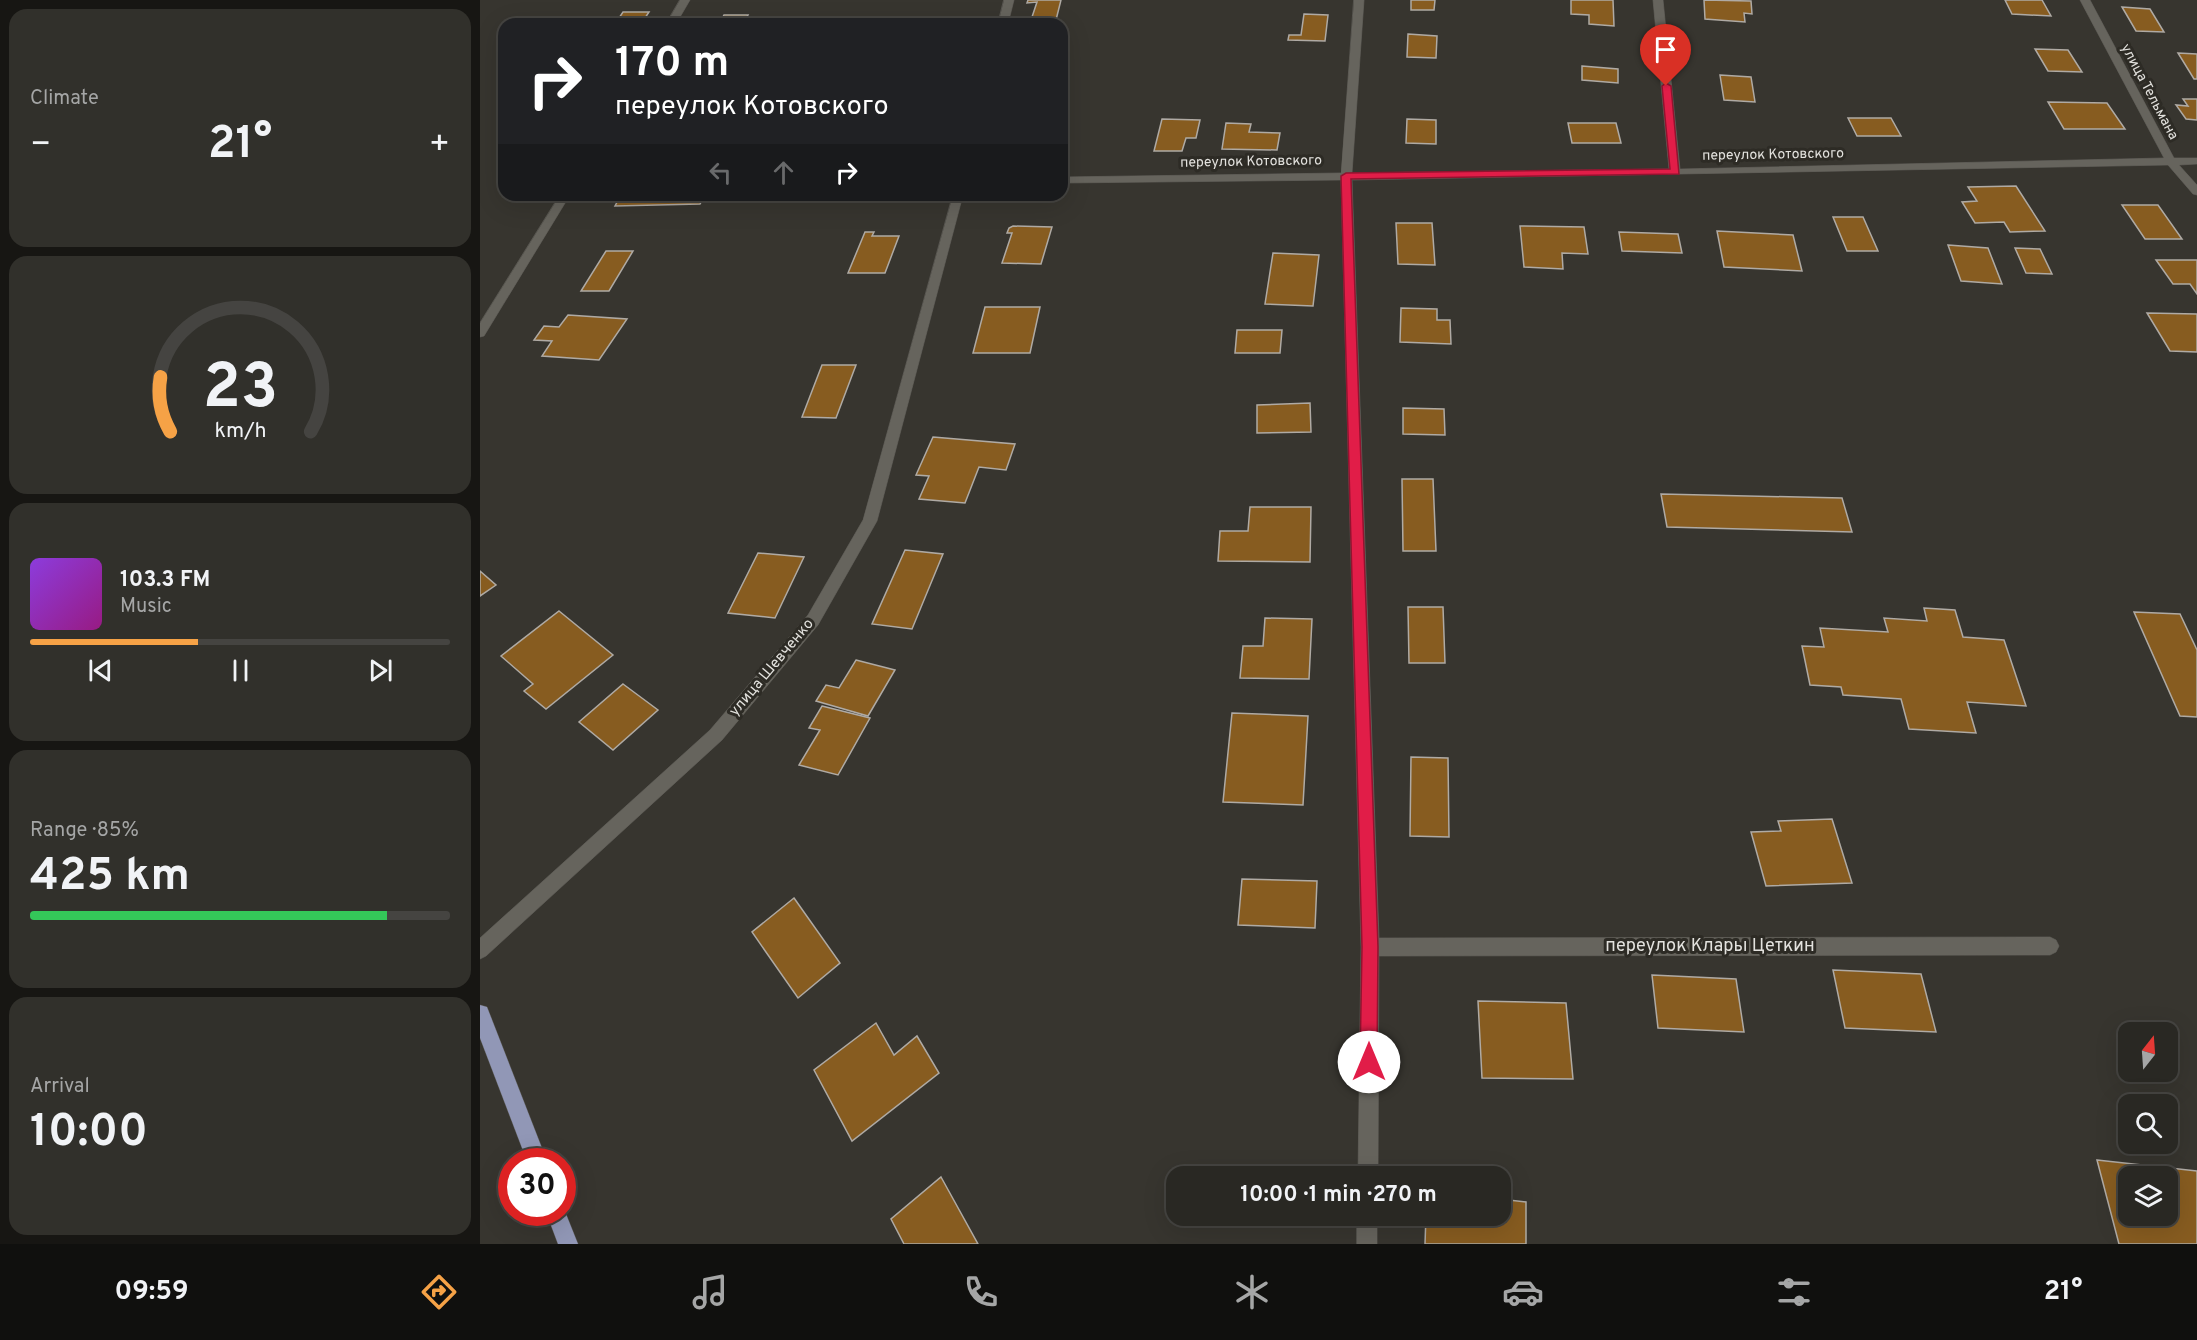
<!DOCTYPE html>
<html lang="en">
<head>
<meta charset="utf-8">
<style>
  body { margin:0; font-family:Overpass,sans-serif; background:#31302b; color:#f1f3f6; height:100vh; display:flex; flex-direction:column; font-size:22px; white-space:nowrap }
  * { box-sizing:border-box; margin:0 }
  p { font-size:20px; color:#a5a6a6 }
  .icon { flex:none; width:33px; height:33px; fill:none; stroke:currentColor; stroke-width:2; stroke-linecap:round; stroke-linejoin:round }
  .map { position:relative; flex:1; overflow:hidden }
  .details { display:flex; flex-direction:column; gap:9px; padding:9px; background:#171613; width:480px }
  .details>* { flex:none }
  .top-card { position:absolute; left:18px; top:18px; width:570px; height:183px; border-radius:18px; box-shadow:0 6px 24px #0002,0 0 0 2px #454441; background:#202124; color:#fff; overflow:hidden }
  .needle { width:39px; rotate:17deg }
  .tools { position:absolute; left:1638px; top:1022px; display:grid; gap:12px }
  .tools a { display:grid; place-items:center; width:60px; height:60px; border-radius:12px; background:#292823; box-shadow:0 6px 24px #0002,0 0 0 2px #454441; font-size:30px }
  .speed { position:absolute; left:18px; top:1148px; display:flex; gap:12px; font-size:30px; font-weight:700; text-align:center }
  .speed>* { display:grid; place-content:center; width:78px; height:78px; border-radius:50%; background:#292823; box-shadow:0 6px 24px #0002,0 0 0 2px #454441; line-height:1 }
  .speed .limit { border:9px solid #d22; background:#fff; color:#111 }
  .pin { position:absolute; display:grid; place-items:center; width:51px; height:51px; color:#fff; margin:-62px -26px; border-radius:50% 50% 50% 0; rotate:-45deg; box-shadow:0 0 6px #0007 }
  .pin .icon { rotate:45deg }
  .me { position:absolute; width:66px; margin:-33px; rotate:0deg; stroke-linejoin:round; filter:drop-shadow(0 0 4px #0008) }
  .turn { display:flex; align-items:center; gap:21px; height:126px; padding:0 18px; font-size:27px }
  .turn .icon { width:78px; height:78px; stroke-width:2.5 }
  .turn b { display:block; font-size:42px; line-height:51px }
  .lanes { display:flex; align-items:center; height:57px; padding:0 18px; background:#0003; justify-content:center; gap:30px; direction:ltr }
  .lanes .off { opacity:.35 }
  .big { font-size:45px; font-weight:700; line-height:1.1 }
  .details .tile { flex:1; display:flex; flex-direction:column; justify-content:center; gap:9px; min-width:0; padding:0 21px; border-radius:18px; background:#31302b }
  .details .dial { align-items:center; gap:0 }
  .dial svg { height:156px; overflow:visible; fill:none; stroke:#454441; stroke-width:7; stroke-linecap:round; text-anchor:middle }
  .dial text { fill:#f1f3f6; stroke:none }
  .song { display:flex; align-items:center; gap:18px }
  .cover { width:72px; height:72px; border-radius:9px; background:linear-gradient(135deg,hsl(270 70% 55%),hsl(310 70% 35%)) }
  .played { height:6px; border-radius:3px; background:linear-gradient(90deg,#f6a246 40%,#454441 40%) }
  .keys { display:flex; justify-content:space-around; direction:ltr }
  .heat { display:flex; justify-content:space-between; align-items:center; font-size:33px; direction:ltr }
  .charge { height:9px; border-radius:4px; background:linear-gradient(90deg,#34c759 85%,#454441 0) }
  .trip { position:absolute; left:686px; top:1166px; width:345px; height:60px; border-radius:18px; background:#292823; box-shadow:0 6px 24px #0002,0 0 0 2px #454441; font-weight:700; line-height:60px; text-align:center }
  .tab-bar { display:flex; height:96px; justify-content:space-around; align-items:center; background:#10100e; color:#a5a6a6 }
  .tab-bar .icon { width:42px; height:42px }
  .tab-bar .on { color:#f6a246 }
  .tab-bar b { font-size:27px; color:#f1f3f6 }
  main { display:flex; flex:1; min-height:0 }
  .map>svg:first-child { display:block }
  .building { fill:#875c20; stroke:#afaaa4; stroke-width:1.5; fill-rule:evenodd }
  .lines { fill:none; stroke-linecap:round; stroke-linejoin:round }
  .minor-casing { stroke:#56544f; stroke-width:1 }
  .major-casing { stroke:#56544f; stroke-width:1 }
  .minor { fill:#66645d; fill-rule:evenodd }
  .major { fill:#9197b6; fill-rule:evenodd }
  .route { fill:#e11d48; stroke:#92132f; stroke-width:1.5 }
  .labels { text-anchor:middle; dominant-baseline:central; stroke-width:6; stroke-linejoin:round; paint-order:stroke }
  .far-street-label { font-size:14px; fill:#e3e2de; stroke:#2d2b25 }
  .street-label { font-size:15px; fill:#e3e2de; stroke:#2d2b25 }
  .near-street-label { font-size:18px; fill:#e3e2de; stroke:#2d2b25 }
</style>
</head>
<body>
<main>
<section class="details">
<div class="tile"><p>Climate</p>
<div class="heat"><a>−</a><b class="big">21°</b><a>+</a></div>
</div>
<div class="tile dial"><svg viewBox="0 0 100 80">
<path d="M14 69A42 42 0 1 1 86 69"/>
<path d="M14 69A42 42 0 0 1 9 41" stroke="#f6a246"/>
<text x="50" y="56" font-size="32" font-weight="700">23</text>
<text x="50" y="72" font-size="11">km/h</text>
</svg></div>
<div class="tile">
<div class="song"><i class="cover"></i><div><b>103.3 FM</b><p>Music</p></div></div>
<div class="played"></div>
<div class="keys"><svg class="icon" aria-label="previous" viewBox="0 0 24 24"><path d="M18 5L8 12l10 7zM5 5v14"/></svg><svg class="icon" aria-label="pause" viewBox="0 0 24 24"><path d="M8 5v14M16 5v14"/></svg><svg class="icon" aria-label="next" viewBox="0 0 24 24"><path d="M6 5l10 7-10 7zM19 5v14"/></svg></div>
</div>
<div class="tile"><p>Range · 85%</p><b class="big">425 km</b><div class="charge"></div></div>
<div class="tile"><p>Arrival</p><b class="big">10:00</b></div>
</section>
<div class="map">
<svg width="1717" height="1244" viewBox="0 0 1717 1244">
  <rect width="100%" height="100%" fill="#37352f"/>
  <g class="building">
    <polygon points="548,0 581,0 576,20 551,20 557,2 547,3"/>
    <polygon points="931,0 955,0 954,10 931,10"/>
    <polygon points="1091,0 1133,0 1134,26 1109,24 1109,15 1091,14"/>
    <polygon points="1224,0 1271,1 1272,14 1264,13 1265,22 1225,19"/>
    <polygon points="1525,0 1562,0 1571,16 1532,14"/>
    <polygon points="1642,7 1670,9 1684,32 1656,31"/>
    <polygon points="143,12 169,12 161,24 135,24"/>
    <polygon points="824,14 848,15 845,41 808,40 809,35 821,35"/>
    <polygon points="244,15 268,15 263,24 239,24"/>
    <polygon points="470,18 494,18 492,24 468,24"/>
    <polygon points="928,34 957,36 956,58 927,57"/>
    <polygon points="1555,49 1588,50 1602,72 1568,71"/>
    <polygon points="1698,53 1717,54 1717,79 1714,79"/>
    <polygon points="1102,66 1138,69 1138,83 1102,80"/>
    <polygon points="1240,75 1271,77 1275,102 1244,100"/>
    <polygon points="1703,99 1717,99 1717,120 1706,119 1696,105 1708,106"/>
    <polygon points="1568,102 1627,103 1645,129 1584,129"/>
    <polygon points="1368,118 1411,118 1421,136 1377,136"/>
    <polygon points="682,119 720,120 716,138 706,138 702,151 674,151"/>
    <polygon points="927,119 956,120 956,144 926,143"/>
    <polygon points="746,123 771,124 769,132 800,133 797,150 742,149"/>
    <polygon points="1088,123 1136,123 1141,143 1092,143"/>
    <polygon points="1536,186 1565,231 1530,232 1524,222 1495,223 1482,202 1497,201 1488,187"/>
    <polygon points="141,195 225,195 220,204 135,206"/>
    <polygon points="1642,205 1678,205 1702,239 1665,239"/>
    <polygon points="1353,217 1383,217 1398,251 1367,251"/>
    <polygon points="916,223 952,223 955,265 918,264"/>
    <polygon points="533,226 572,227 561,264 522,263 532,233 527,233 529,228"/>
    <polygon points="1040,226 1104,227 1108,254 1082,253 1083,269 1044,267"/>
    <polygon points="1237,231 1313,235 1322,271 1244,267"/>
    <polygon points="385,232 394,232 392,236 419,236 405,273 368,273"/>
    <polygon points="1139,232 1198,234 1202,253 1142,251"/>
    <polygon points="1468,245 1508,248 1522,284 1481,281"/>
    <polygon points="1535,248 1560,249 1572,274 1546,273"/>
    <polygon points="126,251 153,251 129,291 101,291"/>
    <polygon points="793,253 839,255 833,306 785,304"/>
    <polygon points="1676,260 1717,260 1717,294 1710,284 1693,284"/>
    <polygon points="505,307 560,307 550,353 493,353"/>
    <polygon points="921,308 957,309 957,320 970,320 971,344 920,342"/>
    <polygon points="1667,313 1717,314 1717,352 1690,351"/>
    <polygon points="88,315 147,319 119,360 62,356 72,341 54,340 64,326 79,327"/>
    <polygon points="757,330 802,330 800,353 755,353"/>
    <polygon points="342,365 376,365 356,418 322,417"/>
    <polygon points="830,403 831,432 777,433 777,405"/>
    <polygon points="923,408 964,409 965,435 923,434"/>
    <polygon points="453,437 535,444 526,470 499,467 485,503 439,499 449,476 436,475"/>
    <polygon points="922,479 953,479 956,551 923,551"/>
    <polygon points="1181,494 1362,498 1372,532 1187,527"/>
    <polygon points="770,507 831,507 830,562 738,561 740,531 768,531"/>
    <polygon points="425,550 463,554 432,629 392,624"/>
    <polygon points="278,553 324,557 295,618 248,613"/>
    <polygon points="0,571 16,585 0,596"/>
    <polygon points="928,607 963,607 965,663 929,663"/>
    <polygon points="1444,608 1475,610 1483,637 1524,640 1546,706 1487,702 1496,733 1429,729 1421,699 1363,695 1361,687 1330,685 1322,646 1344,647 1340,628 1408,632 1404,618 1447,621"/>
    <polygon points="79,611 133,655 66,709 44,691 53,684 21,656"/>
    <polygon points="1654,612 1700,614 1717,650 1717,717 1700,716"/>
    <polygon points="785,618 832,619 829,679 760,678 763,646 783,646"/>
    <polygon points="376,660 415,670 388,716 336,701 346,685 359,688"/>
    <polygon points="143,684 178,710 133,750 99,722"/>
    <polygon points="342,706 390,718 358,775 319,765 340,730 329,728"/>
    <polygon points="752,713 828,716 823,805 743,802"/>
    <polygon points="931,757 968,758 969,837 930,836"/>
    <polygon points="1352,819 1372,883 1286,886 1271,832 1301,831 1298,821"/>
    <polygon points="762,879 837,881 835,928 758,925"/>
    <polygon points="314,898 360,963 318,998 272,932"/>
    <polygon points="1353,970 1441,974 1456,1032 1365,1028"/>
    <polygon points="1172,975 1256,979 1264,1032 1178,1028"/>
    <polygon points="998,1001 1086,1003 1093,1079 1002,1078"/>
    <polygon points="396,1023 414,1055 437,1036 459,1073 372,1141 334,1070"/>
    <path d="M 1617,1160 L 1717,1171 L 1717,1244 L 1639,1244 ZM 1648,1176 L 1688,1176 L 1688,1215 L 1648,1215 Z"/>
    <polygon points="461,1177 498,1244 424,1244 411,1219"/>
    <polygon points="1020,1199 1046,1202 1046,1244 945,1244 946,1215 1020,1215"/>
  </g>
  <g class="lines">
    <g class="minor-casing">
      <g id="minor">
        <polygon points="200,0 210,0 196,24 186,24"/>
        <polygon points="524,0 534,0 528,24 518,24"/>
        <polygon points="874,0 884,0 872,173 1189,169 1173,0 1183,0 1200,169 1684,158 1600,0 1610,0 1694,158 1717,158 1717,164 1699,165 1717,185 1717,195 1713,194 1688,165 872,180 899,938 1570,937 1576,940 1579,946 1576,952 1570,955 899,956 898,1176 878,1176 881,947 861,180 582,183 582,177 861,173"/>
        <polygon points="80,195 90,195 4,336 0,337 0,323"/>
        <polygon points="473,195 483,195 397,521 338,625 242,740 6,956 0,959 0,938 230,730 328,615 383,520"/>
        <rect x="877" y="1215" width="20" height="29"/>
      </g>
    </g>
    <g class="major-casing">
      <g id="major">
        <polygon points="0,1005 7,1007 67,1161 47,1161 0,1038"/>
        <polygon points="82,1204 98,1244 78,1244 66,1212 82,1212"/>
      </g>
    </g>
    <use href="#minor" class="minor"/>
    <use href="#major" class="major"/>
  </g>
  <polygon class="route" points="1186,83 1191,86 1199,174 871,179 898,947 897,1062 895,1068 889,1070 883,1068 880,1062 882,947 861,176 866,173 1190,169 1182,86"/>
  <g class="labels">
    <g class="far-street-label">
      <text transform="translate(1669 92) rotate(62)">улица Тельмана</text>
      <text transform="translate(1293 155) rotate(-1)">переулок Котовского</text>
      <text transform="translate(771 162) rotate(-1)">переулок Котовского</text>
    </g>
    <g class="street-label">
      <text transform="translate(292 668) rotate(-50)">улица Шевченко</text>
    </g>
    <g class="near-street-label">
      <text x="1230" y="946">переулок Клары Цеткин</text>
    </g>
  </g>
</svg>
<div class="tools">
<a><svg class="needle" viewBox="-14 -14 28 28"><path d="M0-13l5 13h-10z" fill="#e53935"/><path d="M0 13l5-13h-10z" fill="#a5a6a6"/></svg></a>
<a><svg class="icon" aria-label="search" viewBox="0 0 24 24"><circle cx="10" cy="10" r="6"/><path d="M15 15l6 6"/></svg></a>
<a><svg class="icon" aria-label="layers" viewBox="0 0 24 24"><path d="M12 4l9 5-9 5-9-5zM3 14l9 5 9-5"/></svg></a>
</div>
<div class="speed"><div class="limit">30</div></div>
<div class="pin" style="left:1186px;top:86px;background:#d93025"><svg class="icon" aria-label="arrive" viewBox="0 0 24 24"><path d="M6 21V4h12l-3 4 3 4H6"/></svg></div>
<svg class="me" style="left:889px;top:1062px" viewBox="-20 -20 40 40"><circle r="19" fill="#fff"/><path d="M0-13L10 11 0 6-10 11z" fill="#e11d48"/></svg>
<div class="trip">10:00 · 1 min · 270 m</div>
<div class="top-card">
<div class="turn"><svg class="icon" aria-label="right" viewBox="0 0 24 24"><path d="M7 20v-9h11M14 6l5 5-5 5"/></svg><div><b>170 m</b>переулок Котовского</div></div>
<div class="lanes"><svg class="icon off" aria-label="left" viewBox="0 0 24 24"><path d="M17 20v-9H6M10 6l-5 5 5 5"/></svg><svg class="icon off" aria-label="ahead" viewBox="0 0 24 24"><path d="M12 20V5M6 11l6-6 6 6"/></svg><svg class="icon" aria-label="right" viewBox="0 0 24 24"><path d="M7 20v-9h11M14 6l5 5-5 5"/></svg></div>
</div>
</div>
</main>
<nav class="tab-bar">
<b>09:59</b>
<svg class="icon on" aria-label="directions" viewBox="0 0 24 24"><path d="M12 3l9 9-9 9-9-9zM9 14v-3h6M13 9l2 2-2 2"/></svg>
<svg class="icon" aria-label="music" viewBox="0 0 24 24"><path d="M9 18V5l10-2v13"/><circle cx="6" cy="18" r="3"/><circle cx="16" cy="16" r="3"/></svg>
<svg class="icon" aria-label="phone" viewBox="0 0 24 24"><path d="M5 4h4l2 5-3 2q2 4 5 5l2-3 5 2v4C11 20 4 13 5 4z"/></svg>
<svg class="icon" aria-label="climate" viewBox="0 0 24 24"><path d="M12 3v18M4 7l16 10M4 17L20 7"/></svg>
<svg class="icon" aria-label="car" viewBox="0 0 24 24"><path d="M5 17H2v-5l4-1 3-4h7l3 4 3 1v5h-3M9 17h6M6 11h13"/><circle cx="7" cy="17" r="2"/><circle cx="17" cy="17" r="2"/></svg>
<svg class="icon" aria-label="filters" viewBox="0 0 24 24"><path d="M4 7h16M4 17h16"/><circle cx="9" cy="7" r="2"/><circle cx="15" cy="17" r="2"/></svg>
<b>21°</b>
</nav>
</body>
</html>
